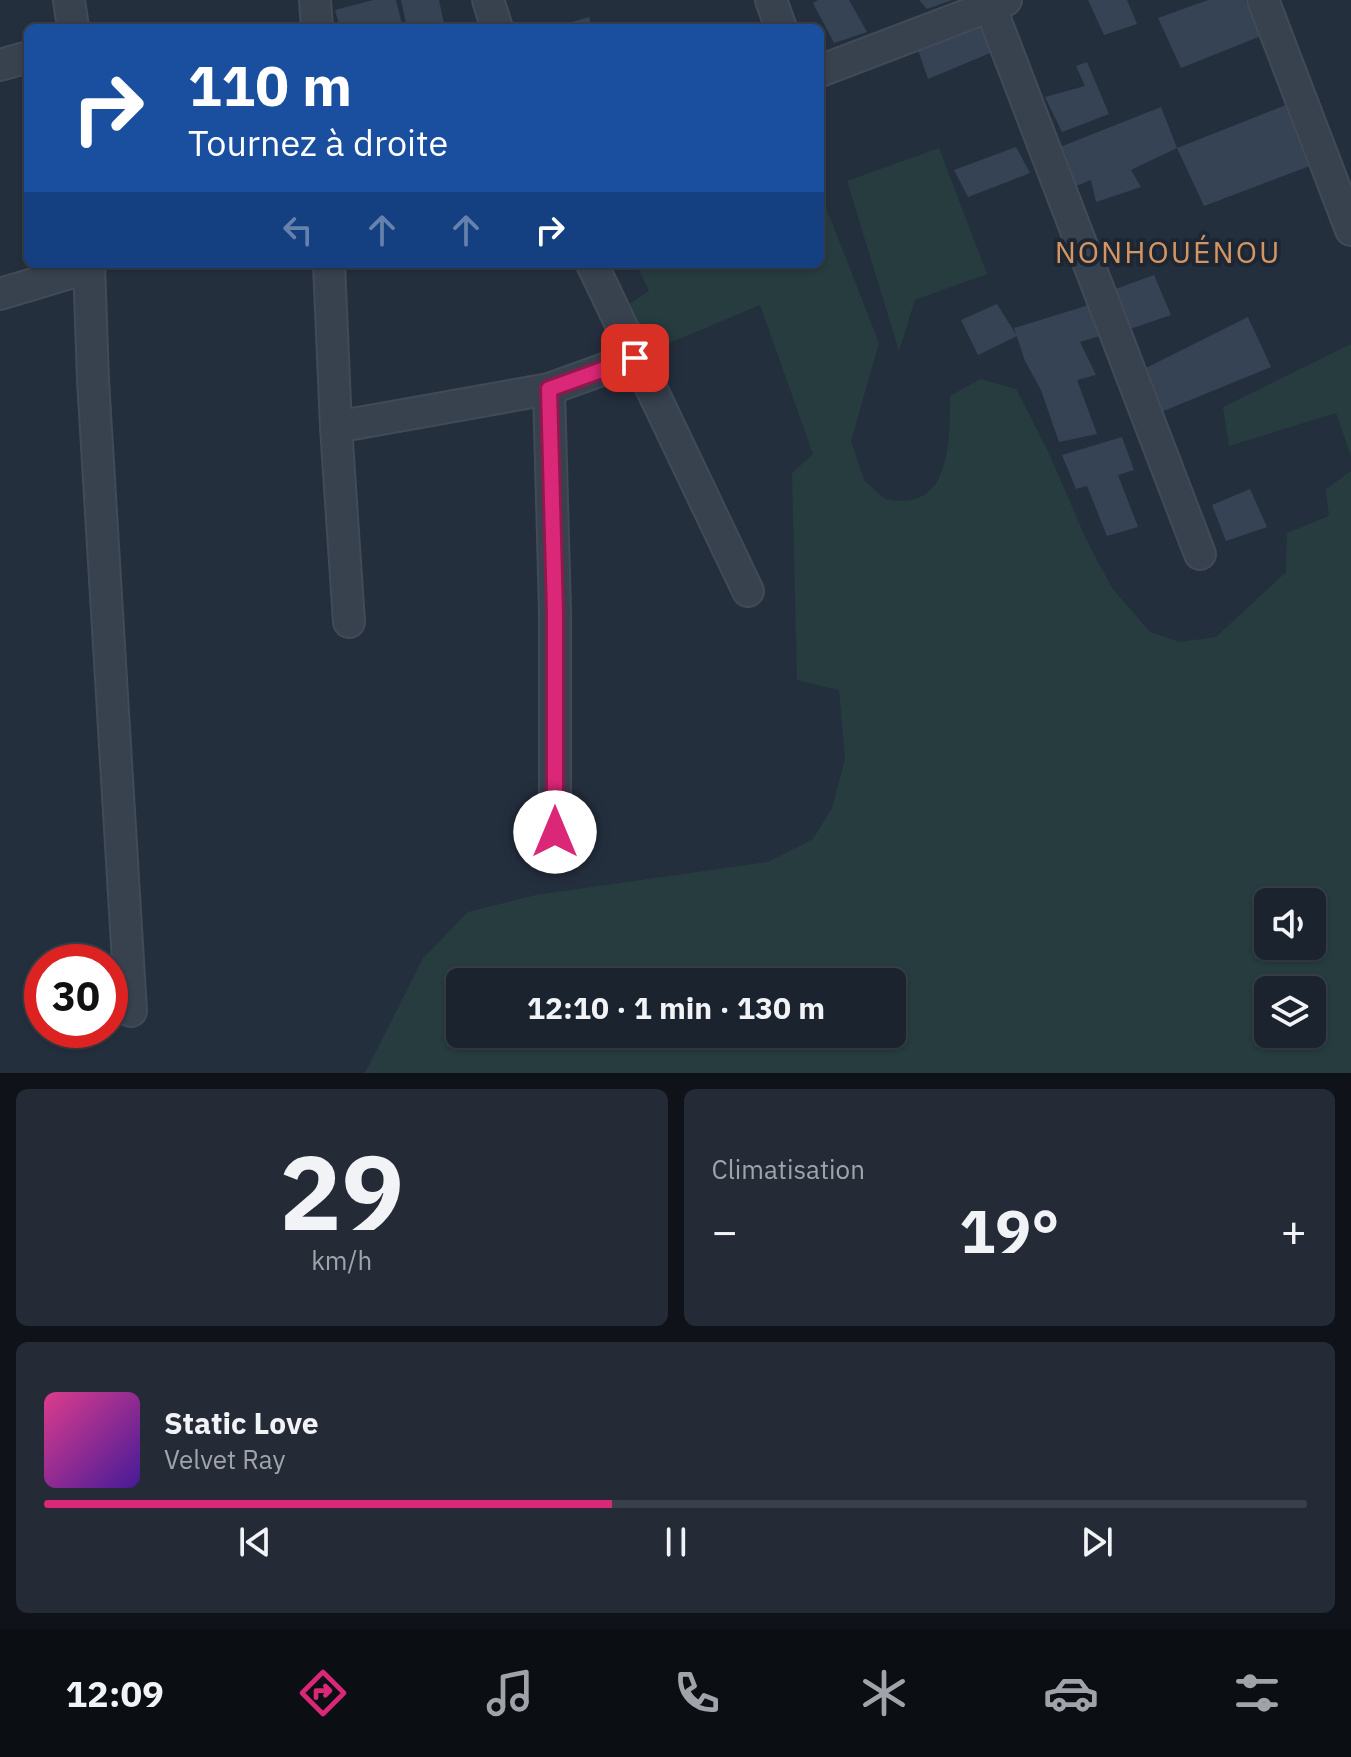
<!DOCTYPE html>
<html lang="fr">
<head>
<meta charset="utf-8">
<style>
  body { margin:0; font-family:"IBM Plex Sans",sans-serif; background:#242b36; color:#f1f3f6; height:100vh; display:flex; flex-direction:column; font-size:30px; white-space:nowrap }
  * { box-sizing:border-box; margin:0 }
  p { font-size:26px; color:#a0a4aa }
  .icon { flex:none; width:44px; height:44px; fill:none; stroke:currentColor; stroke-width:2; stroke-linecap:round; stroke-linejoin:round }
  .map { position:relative; height:1073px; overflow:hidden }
  .drawer { display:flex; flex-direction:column; gap:16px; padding:16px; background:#0f1319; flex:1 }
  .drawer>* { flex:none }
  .top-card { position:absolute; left:24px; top:24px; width:800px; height:244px; border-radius:12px; box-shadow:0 2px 6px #0004,0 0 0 2px #39404a; background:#1a4fa0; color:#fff; overflow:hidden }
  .buttons { position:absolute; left:1254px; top:888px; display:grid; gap:16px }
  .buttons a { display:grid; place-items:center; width:72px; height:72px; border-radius:12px; background:#1b232e; box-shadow:0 2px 6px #0004,0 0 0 2px #39404a; font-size:40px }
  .speed { position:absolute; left:24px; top:944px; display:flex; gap:16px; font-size:40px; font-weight:700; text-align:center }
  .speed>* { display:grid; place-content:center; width:104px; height:104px; border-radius:50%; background:#1b232e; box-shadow:0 2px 6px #0004,0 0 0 2px #39404a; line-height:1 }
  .speed .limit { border:12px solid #d22; background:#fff; color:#111 }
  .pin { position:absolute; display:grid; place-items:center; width:68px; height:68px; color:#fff; margin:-34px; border-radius:16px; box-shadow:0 4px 12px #0006 }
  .me { position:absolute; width:88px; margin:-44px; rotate:0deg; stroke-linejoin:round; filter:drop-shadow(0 0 6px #0008) }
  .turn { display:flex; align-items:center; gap:28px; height:168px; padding:0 32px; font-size:36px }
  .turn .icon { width:104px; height:104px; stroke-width:2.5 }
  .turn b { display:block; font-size:56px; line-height:68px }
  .lanes { display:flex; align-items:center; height:76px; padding:0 32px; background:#0003; justify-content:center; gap:40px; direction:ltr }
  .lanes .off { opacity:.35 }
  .big { font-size:60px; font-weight:700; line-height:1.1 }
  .drawer .tile { flex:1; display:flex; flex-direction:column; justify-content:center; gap:12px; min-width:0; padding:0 28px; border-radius:12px; background:#242b36 }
  .drawer .dial { align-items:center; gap:0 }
  .dial b { font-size:104px; line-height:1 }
  .song { display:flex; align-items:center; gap:24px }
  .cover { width:96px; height:96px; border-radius:12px; background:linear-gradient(135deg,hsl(330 70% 55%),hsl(260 70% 35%)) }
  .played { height:8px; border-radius:4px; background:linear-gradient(90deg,#db2777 45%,#39404a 45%) }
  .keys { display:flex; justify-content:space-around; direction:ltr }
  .heat { display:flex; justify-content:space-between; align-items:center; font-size:44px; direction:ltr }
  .drawer .tiles { flex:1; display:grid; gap:16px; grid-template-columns:1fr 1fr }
  .tile:last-child { grid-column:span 2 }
  .trip { position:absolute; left:446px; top:968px; width:460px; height:80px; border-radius:12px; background:#1b232e; box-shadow:0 2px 6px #0004,0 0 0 2px #39404a; font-weight:700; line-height:80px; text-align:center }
  .tabs { display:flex; height:128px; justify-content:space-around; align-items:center; background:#0b0e12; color:#a0a4aa }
  .tabs .icon { width:56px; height:56px }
  .tabs .on { color:#db2777 }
  .tabs b { font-size:36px; color:#f1f3f6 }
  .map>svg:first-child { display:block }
  .green { fill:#263c3f; fill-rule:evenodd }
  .building { fill:#364354 }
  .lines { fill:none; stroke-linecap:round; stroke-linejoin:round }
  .minor-casing { stroke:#414a57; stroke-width:34 }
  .minor { stroke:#38414e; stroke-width:30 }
  .route-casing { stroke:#8e194d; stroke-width:20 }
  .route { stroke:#db2777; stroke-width:14 }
  .labels { text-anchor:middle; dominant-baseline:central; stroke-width:8; stroke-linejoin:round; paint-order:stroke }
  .quarter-label { font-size:30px; letter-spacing:2px; fill:#d59563; stroke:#1d2633 }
</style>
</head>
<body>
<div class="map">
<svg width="1351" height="1073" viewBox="0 0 1351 1073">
  <rect width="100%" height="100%" fill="#242f3e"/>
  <g class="green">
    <polygon points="939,148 987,274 915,300 899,351 847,181"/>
    <path d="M 820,192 L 879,343 L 851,441 L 864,480 L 885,499 C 893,500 903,502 911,500 C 952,493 950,428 950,396 L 981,379 L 1016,389 L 1048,451 L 1086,539 L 1112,588 L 1150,632 L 1180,642 L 1216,637 L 1286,572 L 1287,533 L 1329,516 L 1326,489 L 1351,471 L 1351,1073 L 365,1073 L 423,958 L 468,912 L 536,895 L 768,862 L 813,839 L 832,808 L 845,759 L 839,690 L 797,680 L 792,473 L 813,454 L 760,305 L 653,350 L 626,306 L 649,291 L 636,264 L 820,264 ZM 1268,902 L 1312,902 L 1312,946 L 1268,946 ZM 460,982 L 892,982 L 892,1034 L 460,1034 ZM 1268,990 L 1312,990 L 1312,1034 L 1268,1034 Z"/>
    <polygon points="1351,344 1351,456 1336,413 1229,446 1223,407"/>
  </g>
  <g class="building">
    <polygon points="373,0 396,0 403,28 340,28 335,10"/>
    <polygon points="401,0 439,0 444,24 427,28 407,28"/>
    <polygon points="818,0 849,0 867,32 834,43 813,3"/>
    <polygon points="919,0 952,0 927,9"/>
    <polygon points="1088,0 1127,0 1137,24 1104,35"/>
    <polygon points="1208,0 1245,0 1261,36 1181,68 1158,18"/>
    <polygon points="982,9 995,51 928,79 913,35"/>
    <polygon points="589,17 592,28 555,28 554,27"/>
    <polygon points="1087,62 1109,114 1062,132 1045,97 1085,86 1076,66"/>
    <polygon points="1286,105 1310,166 1204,206 1177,148"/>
    <polygon points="1161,107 1177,148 1131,170 1141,187 1096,202 1091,180 1071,188 1055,149"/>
    <polygon points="1016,147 1030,173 968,197 954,170"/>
    <polygon points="1154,275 1171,315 1130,329 1110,291"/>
    <polygon points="997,304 1017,336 978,355 961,320"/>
    <polygon points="1089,305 1100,336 1080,342 1096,375 1077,380 1097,434 1059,442 1041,390 1025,361 1014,328"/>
    <polygon points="1248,317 1271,367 1161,412 1142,370"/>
    <polygon points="1122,437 1134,470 1118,475 1138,527 1107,536 1087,486 1076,489 1062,455"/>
    <polygon points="1250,489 1267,527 1226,541 1212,505"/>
  </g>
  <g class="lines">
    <g class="minor-casing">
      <g id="minor">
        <polyline points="69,0 73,28"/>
        <polyline points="315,0 317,28"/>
        <polyline points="488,0 497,28"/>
        <polyline points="771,0 781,28"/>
        <polyline points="1263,0 1351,230"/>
        <polyline points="990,6 1200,554"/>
        <polyline points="0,65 28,57"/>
        <polyline points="820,71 1006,0"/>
        <polyline points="89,264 93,380 131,1011"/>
        <polyline points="329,264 336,427 349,622"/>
        <polyline points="592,264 748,591"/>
        <polyline points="0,294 90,267"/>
        <polyline points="549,389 555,612 555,832"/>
        <polyline points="336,427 549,389 635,358"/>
      </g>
    </g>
    <use href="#minor" class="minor"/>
  </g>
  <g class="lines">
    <g class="route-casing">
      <polyline id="route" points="555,832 555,612 549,389 635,358"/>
    </g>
    <use href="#route" class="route"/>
  </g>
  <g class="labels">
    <g class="quarter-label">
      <text x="1168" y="251">NONHOUÉNOU</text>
    </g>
  </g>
</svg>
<div class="buttons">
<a><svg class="icon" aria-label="sound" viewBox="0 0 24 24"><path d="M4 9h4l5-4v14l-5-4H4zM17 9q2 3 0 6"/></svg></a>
<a><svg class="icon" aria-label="layers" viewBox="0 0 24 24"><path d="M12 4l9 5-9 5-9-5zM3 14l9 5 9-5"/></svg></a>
</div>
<div class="speed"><div class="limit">30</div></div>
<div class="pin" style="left:635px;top:358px;background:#d93025"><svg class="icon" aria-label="arrive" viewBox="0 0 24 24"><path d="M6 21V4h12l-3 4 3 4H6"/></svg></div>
<svg class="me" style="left:555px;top:832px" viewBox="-20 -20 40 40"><circle r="19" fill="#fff"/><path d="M0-13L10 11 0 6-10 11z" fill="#db2777"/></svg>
<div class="trip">12:10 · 1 min · 130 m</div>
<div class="top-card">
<div class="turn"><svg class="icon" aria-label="right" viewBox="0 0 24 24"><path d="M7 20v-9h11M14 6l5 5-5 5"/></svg><div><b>110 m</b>Tournez à droite</div></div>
<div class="lanes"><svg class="icon off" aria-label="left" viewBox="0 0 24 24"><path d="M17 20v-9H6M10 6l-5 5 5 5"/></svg><svg class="icon off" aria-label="ahead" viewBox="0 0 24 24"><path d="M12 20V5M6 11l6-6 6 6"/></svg><svg class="icon off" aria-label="ahead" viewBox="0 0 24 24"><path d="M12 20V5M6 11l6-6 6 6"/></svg><svg class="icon" aria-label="right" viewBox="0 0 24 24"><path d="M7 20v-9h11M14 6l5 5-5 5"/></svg></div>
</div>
</div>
<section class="drawer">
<div class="tiles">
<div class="tile dial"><b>29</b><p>km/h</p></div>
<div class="tile"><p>Climatisation</p>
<div class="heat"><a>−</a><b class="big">19°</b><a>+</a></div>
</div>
<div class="tile">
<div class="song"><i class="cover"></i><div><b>Static Love</b><p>Velvet Ray</p></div></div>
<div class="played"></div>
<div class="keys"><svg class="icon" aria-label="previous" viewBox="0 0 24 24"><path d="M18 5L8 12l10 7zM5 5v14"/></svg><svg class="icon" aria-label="pause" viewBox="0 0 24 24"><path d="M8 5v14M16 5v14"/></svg><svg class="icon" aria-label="next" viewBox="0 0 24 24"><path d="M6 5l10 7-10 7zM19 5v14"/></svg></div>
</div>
</div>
</section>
<nav class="tabs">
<b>12:09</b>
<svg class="icon on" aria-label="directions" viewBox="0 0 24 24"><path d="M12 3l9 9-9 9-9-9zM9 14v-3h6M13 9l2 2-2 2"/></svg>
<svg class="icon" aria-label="music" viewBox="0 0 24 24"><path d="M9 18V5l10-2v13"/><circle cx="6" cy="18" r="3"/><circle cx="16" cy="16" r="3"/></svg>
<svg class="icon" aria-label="phone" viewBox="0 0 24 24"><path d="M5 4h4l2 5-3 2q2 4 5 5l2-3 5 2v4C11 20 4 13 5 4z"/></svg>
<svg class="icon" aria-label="climate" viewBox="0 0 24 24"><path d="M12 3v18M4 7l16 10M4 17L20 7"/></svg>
<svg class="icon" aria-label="car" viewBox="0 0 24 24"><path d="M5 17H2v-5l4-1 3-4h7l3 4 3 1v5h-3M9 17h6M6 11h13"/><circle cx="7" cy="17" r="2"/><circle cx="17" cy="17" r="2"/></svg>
<svg class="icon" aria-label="filters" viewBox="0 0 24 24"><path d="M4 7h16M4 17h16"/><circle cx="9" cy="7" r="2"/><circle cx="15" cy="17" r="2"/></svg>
</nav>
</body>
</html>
